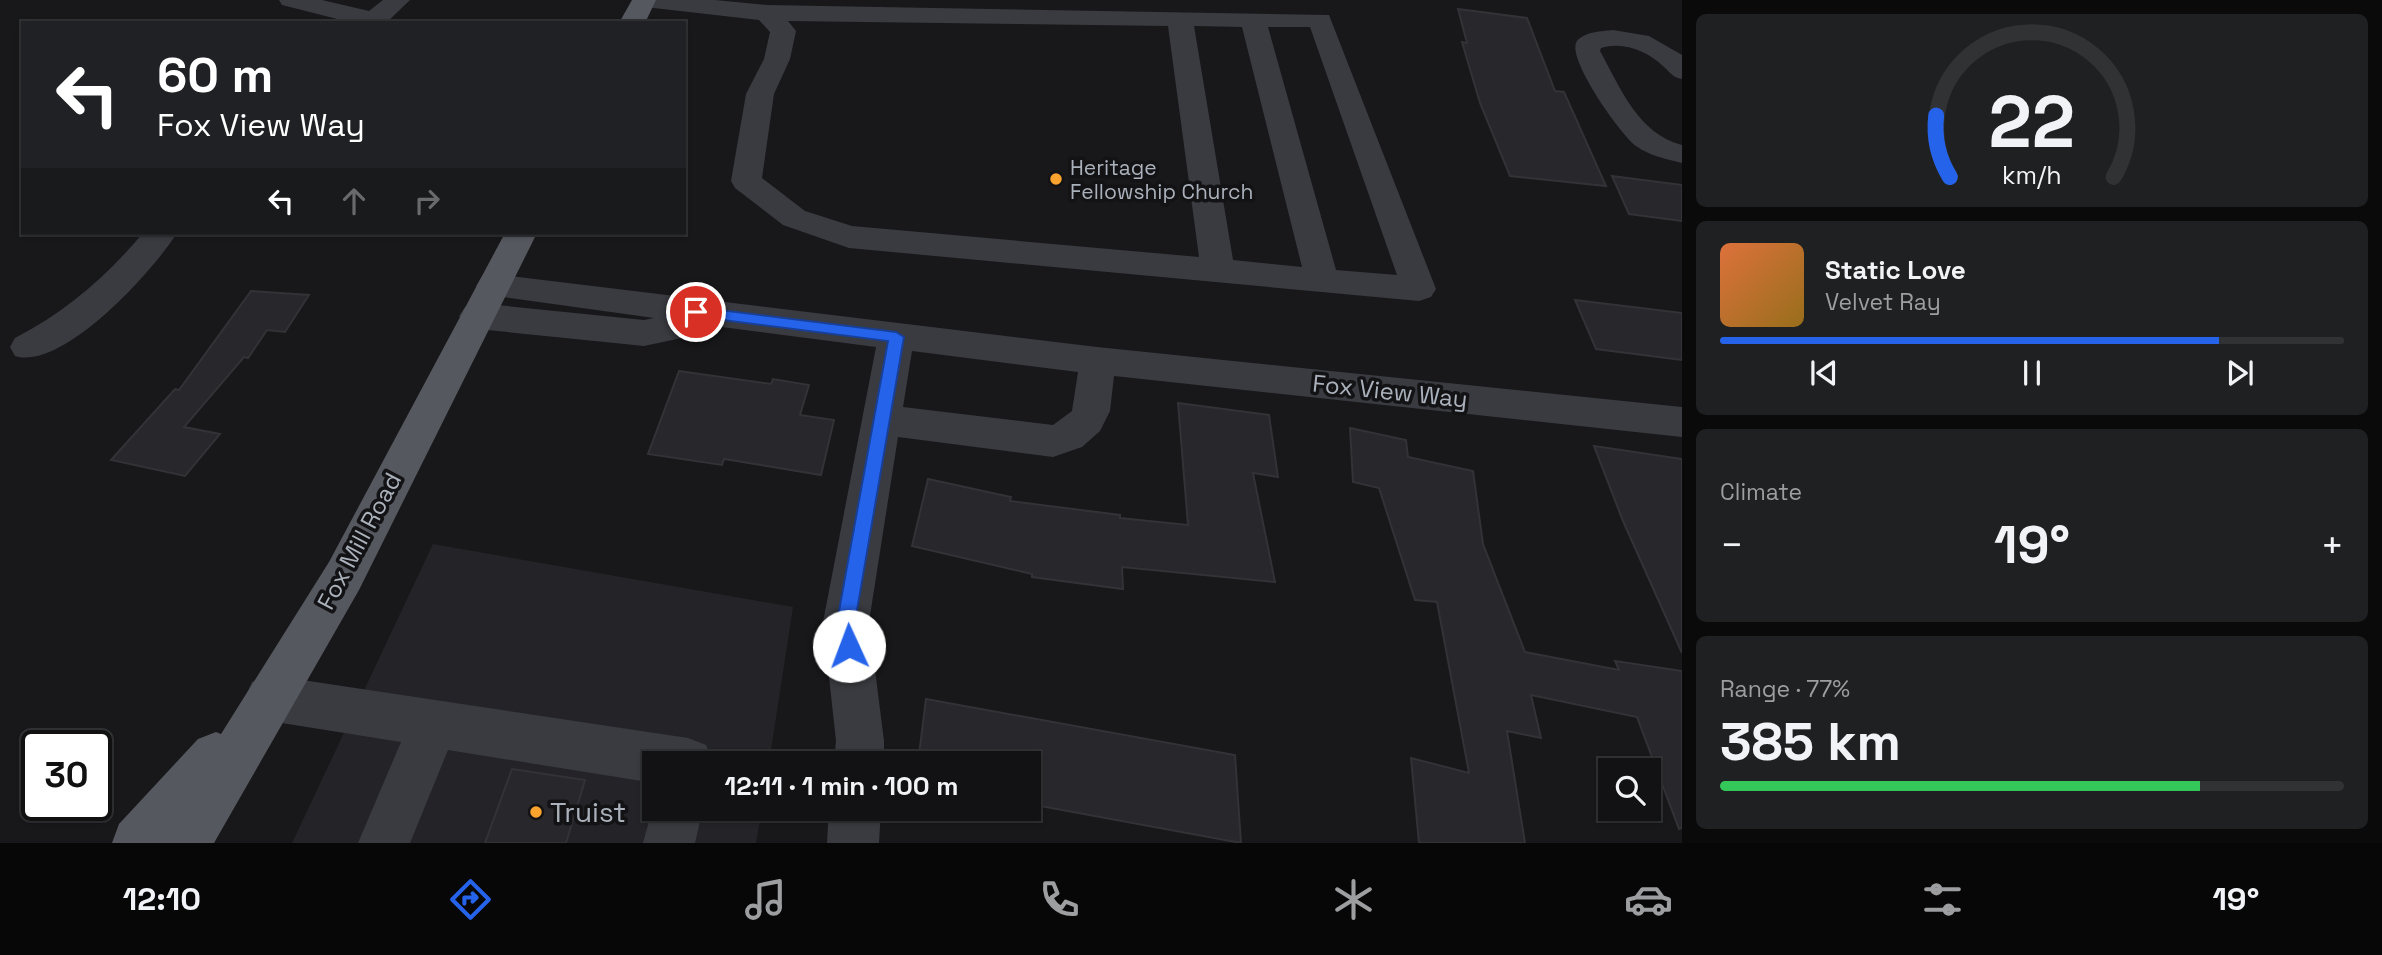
<!DOCTYPE html>
<html lang="en">
<head>
<meta charset="utf-8">
<style>
  body { margin:0; font-family:"Space Grotesk",sans-serif; background:#1f2022; color:#f1f3f6; height:100vh; display:flex; flex-direction:column; font-size:26px; white-space:nowrap }
  * { box-sizing:border-box; margin:0 }
  p { font-size:23px; color:#9c9ea0 }
  .icon { flex:none; width:38px; height:38px; fill:none; stroke:currentColor; stroke-width:2; stroke-linecap:round; stroke-linejoin:round }
  .map { position:relative; flex:1; overflow:hidden }
  .drawer { display:flex; flex-direction:column; gap:14px; padding:14px; background:#0a0a0b; width:700px }
  .drawer>* { flex:none }
  .top-card { position:absolute; left:21px; top:21px; width:665px; height:214px; border-radius:0px; box-shadow:0 2px 5px #0004,0 0 0 2px #313234; background:#202124; color:#fff; overflow:hidden }
  .fabs { position:absolute; left:1598px; top:758px; display:grid; gap:14px }
  .fabs a { display:grid; place-items:center; width:63px; height:63px; border-radius:0px; background:#121214; box-shadow:0 2px 5px #0004,0 0 0 2px #313234; font-size:35px }
  .speed { position:absolute; left:21px; top:730px; display:flex; gap:14px; font-size:35px; font-weight:700; text-align:center }
  .speed>* { display:grid; place-content:center; width:91px; height:91px; border-radius:50%; background:#121214; box-shadow:0 2px 5px #0004,0 0 0 2px #313234; line-height:1 }
  .speed .limit { border:4px solid #111; border-radius:10px; background:#fff; color:#111 }
  .pin { position:absolute; display:grid; place-items:center; width:60px; height:60px; color:#fff; margin:-30px; border:4px solid #fff; border-radius:50%; box-shadow:0 2px 7px #0007 }
  .me { position:absolute; width:77px; margin:-38px; rotate:358deg; stroke-linejoin:round; filter:drop-shadow(0 0 5px #0008) }
  .turn { display:flex; align-items:center; gap:24px; height:147px; padding:0 21px; font-size:32px }
  .turn .icon { width:91px; height:91px; stroke-width:2.5 }
  .turn b { display:block; font-size:49px; line-height:60px }
  .lanes { display:flex; align-items:center; height:66px; padding:0 21px; background:#0003; justify-content:center; gap:35px; direction:ltr }
  .lanes .off { opacity:.35 }
  .big { font-size:52px; font-weight:600; line-height:1.1 }
  .drawer .tile { flex:1; display:flex; flex-direction:column; justify-content:center; gap:10px; min-width:0; padding:0 24px; border-radius:10px; background:#1f2022 }
  .drawer .dial { align-items:center; gap:0 }
  .dial svg { height:182px; overflow:visible; fill:none; stroke:#313234; stroke-width:7; stroke-linecap:round; text-anchor:middle }
  .dial text { fill:#f1f3f6; stroke:none }
  .song { display:flex; align-items:center; gap:21px }
  .cover { width:84px; height:84px; border-radius:10px; background:linear-gradient(135deg,hsl(20 70% 55%),hsl(40 70% 35%)) }
  .played { height:7px; border-radius:4px; background:linear-gradient(90deg,#2563eb 80%,#313234 80%) }
  .keys { display:flex; justify-content:space-around; direction:ltr }
  .heat { display:flex; justify-content:space-between; align-items:center; font-size:38px; direction:ltr }
  .charge { height:10px; border-radius:5px; background:linear-gradient(90deg,#34c759 77%,#313234 0) }
  .trip { position:absolute; left:642px; top:751px; width:399px; height:70px; border-radius:0px; background:#121214; box-shadow:0 2px 5px #0004,0 0 0 2px #313234; font-weight:600; line-height:70px; text-align:center }
  .menu { display:flex; height:112px; justify-content:space-around; align-items:center; background:#070708; color:#9c9ea0 }
  .menu .icon { width:49px; height:49px }
  .menu .active { color:#2563eb }
  .menu b { font-size:32px; color:#f1f3f6 }
  main { display:flex; flex:1; min-height:0 }
  .map>svg:first-child { display:block }
  .built { fill:#242428 }
  .building { fill:#28282c; stroke:#323237; stroke-width:2 }
  .lines { fill:none; stroke-linecap:round; stroke-linejoin:round }
  .minor { fill:#393b40; fill-rule:evenodd }
  .major { fill:#55585f; fill-rule:evenodd }
  .route { fill:#2563eb; stroke:#184099; stroke-width:2 }
  .poi-dot { fill:#fba32f; stroke:#131315; stroke-width:2.5 }
  .labels { text-anchor:middle; dominant-baseline:central; stroke-width:7; stroke-linejoin:round; paint-order:stroke }
  .far-poi-label { font-size:21px; fill:#aab1bb; stroke:#131315; text-anchor:start }
  .street-label { font-size:24px; fill:#aab1bb; stroke:#131315 }
  .near-poi-label { font-size:28px; fill:#aab1bb; stroke:#131315; text-anchor:start }
</style>
</head>
<body>
<main>
<div class="map">
<svg width="1682" height="843" viewBox="0 0 1682 843">
  <rect width="100%" height="100%" fill="#18181a"/>
  <polygon class="built" points="433,544 793,607 769,763 654,763 654,808 762,809 756,843 292,843"/>
  <g class="building">
    <polygon points="1458,9 1527,18 1555,91 1564,92 1606,186 1510,176 1480,103 1462,42 1467,43"/>
    <polygon points="1612,176 1682,185 1682,221 1629,214"/>
    <polygon points="251,291 309,295 285,332 267,330 248,358 244,357 184,427 220,434 185,476 111,460 175,389 179,390"/>
    <polygon points="1575,300 1682,313 1682,360 1596,349"/>
    <polygon points="679,371 771,384 773,379 809,385 800,415 834,420 821,475 724,459 722,465 648,454"/>
    <polygon points="1178,403 1269,415 1278,477 1253,473 1275,582 1122,567 1123,589 1032,577 1032,574 912,546 928,479 1011,497 1010,501 1120,515 1120,518 1188,525"/>
    <polygon points="1350,428 1406,440 1408,457 1473,471 1483,544 1525,652 1619,670 1615,661 1682,671 1682,828 1679,829 1637,717 1531,695 1541,738 1507,731 1525,843 1419,843 1411,758 1469,773 1437,602 1415,600 1379,488 1353,482"/>
    <polygon points="1594,446 1682,459 1682,653 1623,521"/>
    <polygon points="926,699 1235,755 1241,843 1029,804 1029,763 918,763"/>
    <polygon points="512,769 585,780 566,843 485,843"/>
  </g>
  <g class="lines">
    <g class="minor">
      <polygon points="279,0 322,0 369,11 383,0 410,0 386,23 353,23 282,5"/>
      <path d="M 633,0 L 715,0 L 767,5 L 1329,15 L 1436,289 L 1431,297 L 1419,301 L 849,248 L 783,225 L 735,188 L 731,181 L 746,94 L 764,59 L 770,32 L 759,20 L 645,7 L 636,5 ZM 788,21 L 1168,26 L 1199,257 L 852,226 L 805,211 L 762,178 L 774,94 L 790,59 L 796,31 ZM 1194,26 L 1242,27 L 1302,267 L 1233,260 ZM 1268,27 L 1310,27 L 1397,275 L 1336,270 Z"/>
      <path d="M 1613,30 L 1649,36 L 1682,55 L 1682,79 C 1672,77 1671,73 1664,67 C 1648,51 1623,41 1601,48 L 1600,51 C 1620,87 1638,134 1682,145 L 1682,163 C 1666,159 1650,156 1636,146 C 1621,135 1565,57 1577,41 C 1584,32 1602,31 1613,30 Z"/>
      <path d="M 143,233 L 177,233 C 153,271 63,371 15,356 L 10,347 L 15,338 C 67,311 106,277 143,233 Z"/>
      <path d="M 493,274 L 1097,347 L 1682,407 L 1682,437 L 1114,376 L 1110,411 L 1100,431 L 1082,447 L 1053,457 L 898,437 L 869,622 L 884,741 L 884,763 L 834,763 L 836,741 L 823,622 L 876,347 L 714,326 L 710,332 L 644,346 L 477,329 L 465,325 L 459,316 L 465,307 L 477,303 L 644,320 L 654,318 L 481,294 L 476,286 L 481,278 ZM 912,351 L 1078,372 L 1072,411 L 1053,425 L 903,407 Z"/>
      <polygon points="269,675 688,738 706,745 713,763 654,763 654,783 448,750 410,843 358,843 401,742 269,721 252,714 245,698 252,682"/>
      <polygon points="654,803 654,808 703,808 695,843 643,843"/>
      <polygon points="829,808 881,808 879,843 827,843"/>
    </g>
    <g class="major">
      <polygon points="632,0 656,0 645,23 619,23"/>
      <polygon points="505,233 537,233 359,590 214,843 112,843 119,824 198,739 216,732 221,734 329,562"/>
    </g>
  </g>
  <polygon class="route" points="696,307 896,332 904,337 855,622 858,646 855,652 849,655 842,652 837,622 888,341 691,316 689,312"/>
  <g class="poi-dot">
    <circle cx="1056" cy="179" r="7"/>
    <circle cx="536" cy="812" r="7"/>
  </g>
  <g class="labels">
    <g class="far-poi-label">
      <text x="1070" y="167">Heritage<tspan x="1070" dy="24">Fellowship Church</tspan></text>
    </g>
    <g class="street-label">
      <text transform="translate(1390 391) rotate(6)">Fox View Way</text>
      <text transform="translate(359 541) rotate(-62)">Fox Mill Road</text>
    </g>
    <g class="near-poi-label">
      <text x="550" y="812">Truist</text>
    </g>
  </g>
</svg>
<div class="fabs">
<a><svg class="icon" aria-label="search" viewBox="0 0 24 24"><circle cx="10" cy="10" r="6"/><path d="M15 15l6 6"/></svg></a>
</div>
<div class="speed"><div class="limit">30</div></div>
<div class="pin" style="left:696px;top:312px;background:#d93025"><svg class="icon" aria-label="arrive" viewBox="0 0 24 24"><path d="M6 21V4h12l-3 4 3 4H6"/></svg></div>
<svg class="me" style="left:849px;top:646px" viewBox="-20 -20 40 40"><circle r="19" fill="#fff"/><path d="M0-13L10 11 0 6-10 11z" fill="#2563eb"/></svg>
<div class="trip">12:11 · 1 min · 100 m</div>
<div class="top-card">
<div class="turn"><svg class="icon" aria-label="left" viewBox="0 0 24 24"><path d="M17 20v-9H6M10 6l-5 5 5 5"/></svg><div><b>60 m</b>Fox View Way</div></div>
<div class="lanes"><svg class="icon" aria-label="left" viewBox="0 0 24 24"><path d="M17 20v-9H6M10 6l-5 5 5 5"/></svg><svg class="icon off" aria-label="ahead" viewBox="0 0 24 24"><path d="M12 20V5M6 11l6-6 6 6"/></svg><svg class="icon off" aria-label="right" viewBox="0 0 24 24"><path d="M7 20v-9h11M14 6l5 5-5 5"/></svg></div>
</div>
</div>
<section class="drawer">
<div class="tile dial"><svg viewBox="0 0 100 80">
<path d="M14 69A42 42 0 1 1 86 69"/>
<path d="M14 69A42 42 0 0 1 8 42" stroke="#2563eb"/>
<text x="50" y="56" font-size="32" font-weight="700">22</text>
<text x="50" y="72" font-size="11">km/h</text>
</svg></div>
<div class="tile">
<div class="song"><i class="cover"></i><div><b>Static Love</b><p>Velvet Ray</p></div></div>
<div class="played"></div>
<div class="keys"><svg class="icon" aria-label="previous" viewBox="0 0 24 24"><path d="M18 5L8 12l10 7zM5 5v14"/></svg><svg class="icon" aria-label="pause" viewBox="0 0 24 24"><path d="M8 5v14M16 5v14"/></svg><svg class="icon" aria-label="next" viewBox="0 0 24 24"><path d="M6 5l10 7-10 7zM19 5v14"/></svg></div>
</div>
<div class="tile"><p>Climate</p>
<div class="heat"><a>−</a><b class="big">19°</b><a>+</a></div>
</div>
<div class="tile"><p>Range · 77%</p><b class="big">385 km</b><div class="charge"></div></div>
</section>
</main>
<nav class="menu">
<b>12:10</b>
<svg class="icon active" aria-label="directions" viewBox="0 0 24 24"><path d="M12 3l9 9-9 9-9-9zM9 14v-3h6M13 9l2 2-2 2"/></svg>
<svg class="icon" aria-label="music" viewBox="0 0 24 24"><path d="M9 18V5l10-2v13"/><circle cx="6" cy="18" r="3"/><circle cx="16" cy="16" r="3"/></svg>
<svg class="icon" aria-label="phone" viewBox="0 0 24 24"><path d="M5 4h4l2 5-3 2q2 4 5 5l2-3 5 2v4C11 20 4 13 5 4z"/></svg>
<svg class="icon" aria-label="climate" viewBox="0 0 24 24"><path d="M12 3v18M4 7l16 10M4 17L20 7"/></svg>
<svg class="icon" aria-label="car" viewBox="0 0 24 24"><path d="M5 17H2v-5l4-1 3-4h7l3 4 3 1v5h-3M9 17h6M6 11h13"/><circle cx="7" cy="17" r="2"/><circle cx="17" cy="17" r="2"/></svg>
<svg class="icon" aria-label="filters" viewBox="0 0 24 24"><path d="M4 7h16M4 17h16"/><circle cx="9" cy="7" r="2"/><circle cx="15" cy="17" r="2"/></svg>
<b>19°</b>
</nav>
</body>
</html>
